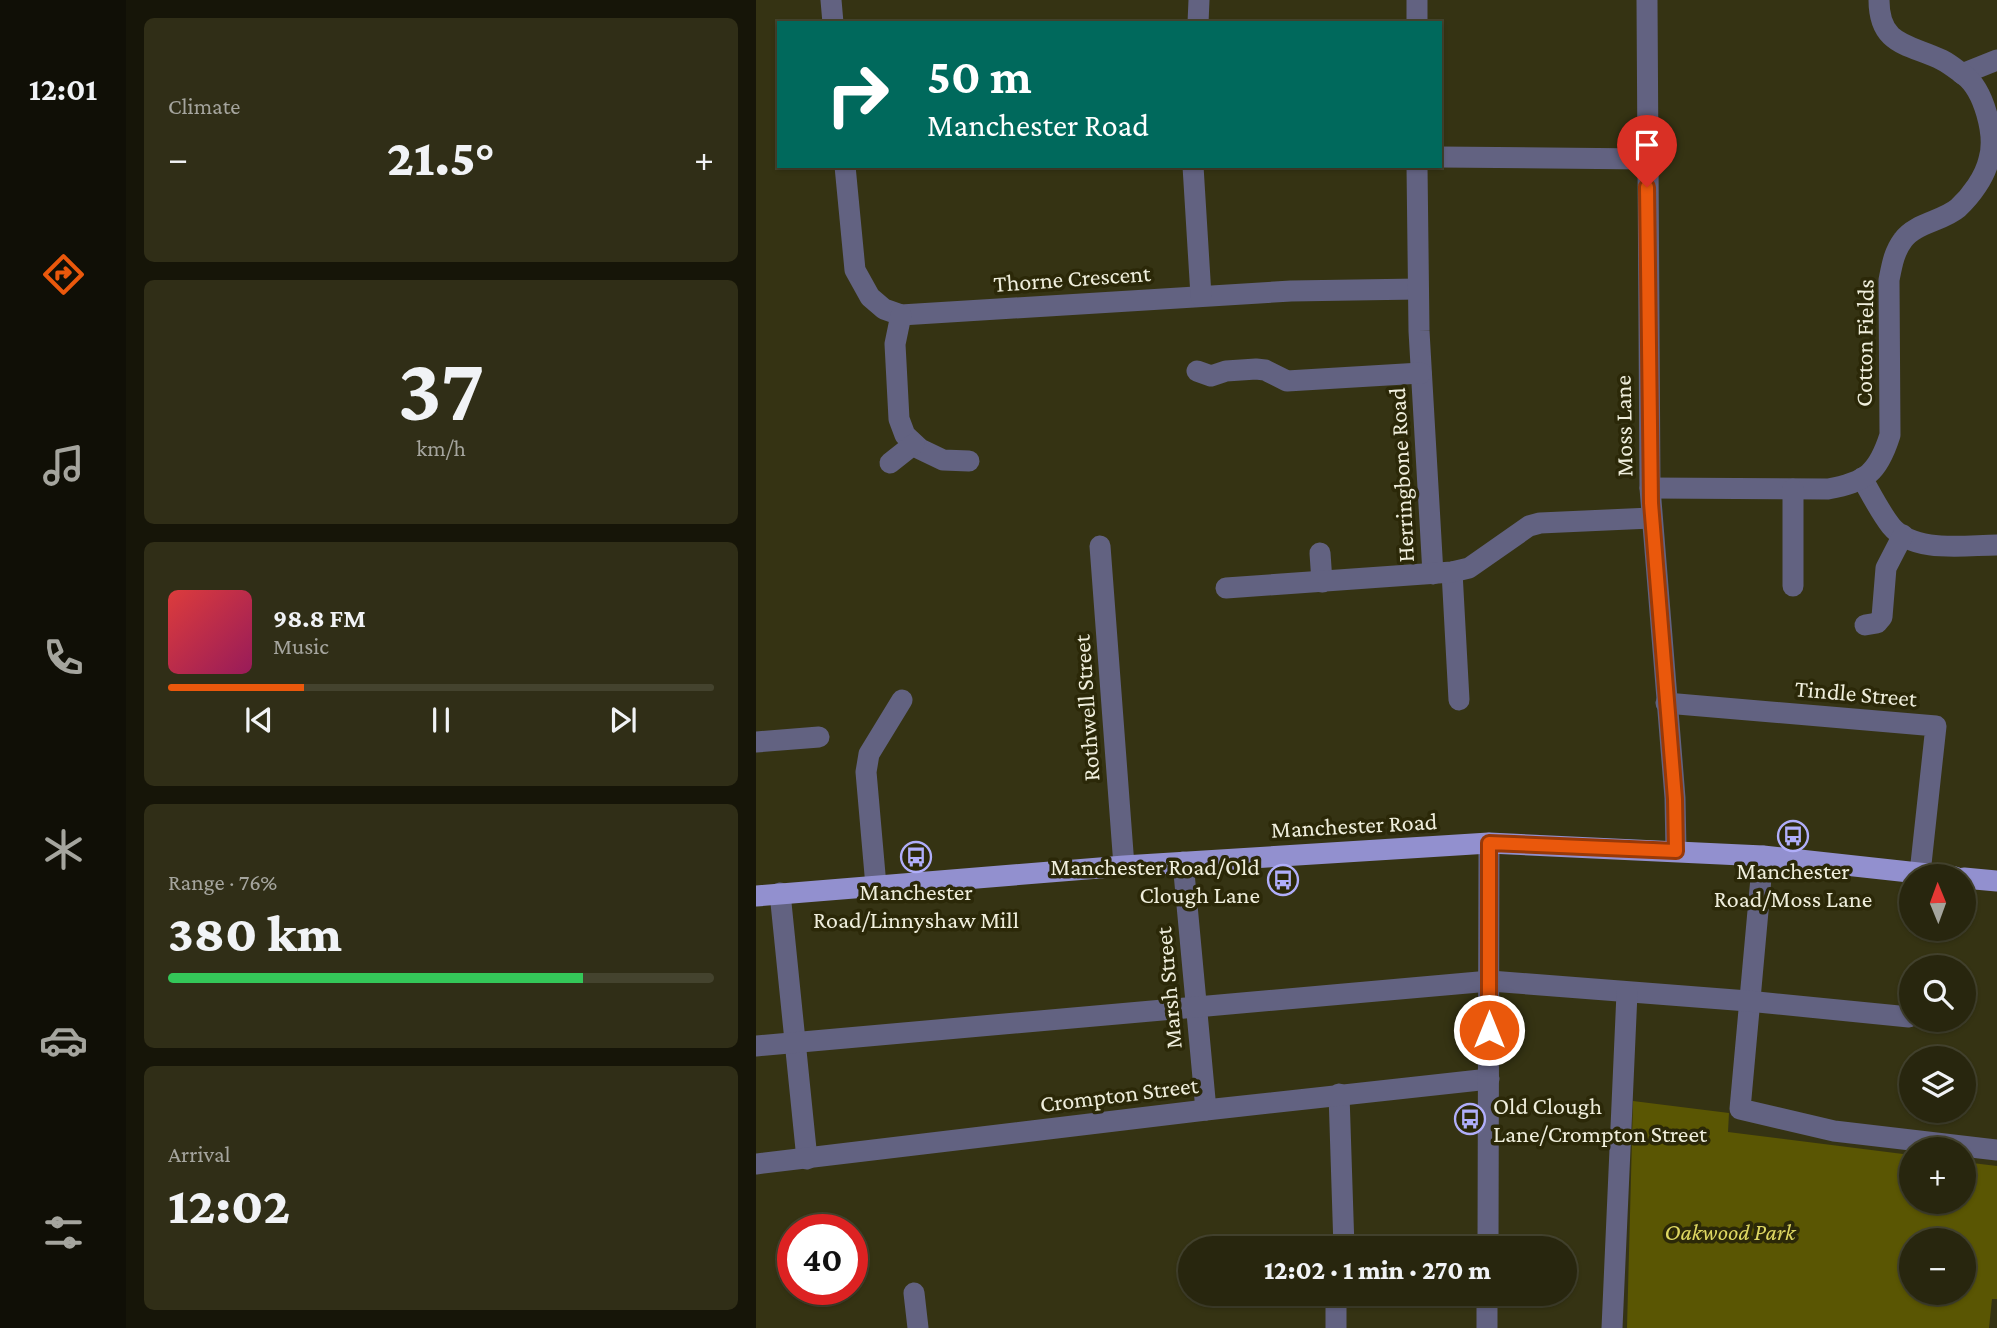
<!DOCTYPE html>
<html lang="en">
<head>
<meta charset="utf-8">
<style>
  body { margin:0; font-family:"Crimson Pro",serif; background:#302e17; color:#f1f3f6; height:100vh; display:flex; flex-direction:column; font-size:26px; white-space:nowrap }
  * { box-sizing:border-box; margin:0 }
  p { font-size:23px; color:#a5a59e }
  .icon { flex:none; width:38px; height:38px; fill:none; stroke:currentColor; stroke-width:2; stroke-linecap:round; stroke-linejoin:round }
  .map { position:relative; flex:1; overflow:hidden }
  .side { display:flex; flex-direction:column; gap:18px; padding:18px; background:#161508; width:630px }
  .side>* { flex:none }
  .banner { position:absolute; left:21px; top:21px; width:665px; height:147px; border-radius:0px; box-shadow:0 2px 5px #0004,0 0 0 2px #44432e; background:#00695c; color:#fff; overflow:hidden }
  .needle { width:46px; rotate:359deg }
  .controls { position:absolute; left:1143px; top:864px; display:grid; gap:14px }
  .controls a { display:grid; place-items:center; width:77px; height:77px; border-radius:50%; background:#28260e; box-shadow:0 2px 5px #0004,0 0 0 2px #44432e; font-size:35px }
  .speed { position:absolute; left:21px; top:1214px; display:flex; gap:14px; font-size:35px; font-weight:700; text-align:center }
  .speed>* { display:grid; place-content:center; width:91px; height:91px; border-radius:50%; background:#28260e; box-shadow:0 2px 5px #0004,0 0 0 2px #44432e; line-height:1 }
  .speed .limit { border:10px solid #d22; background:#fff; color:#111 }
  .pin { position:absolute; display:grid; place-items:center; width:60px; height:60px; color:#fff; margin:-72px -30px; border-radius:50% 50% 50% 0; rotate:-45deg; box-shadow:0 0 7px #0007 }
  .pin .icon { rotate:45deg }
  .me { position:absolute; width:77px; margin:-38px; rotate:0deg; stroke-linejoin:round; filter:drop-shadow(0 0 5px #0008) }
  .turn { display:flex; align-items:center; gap:24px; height:147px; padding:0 35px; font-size:32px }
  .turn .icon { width:91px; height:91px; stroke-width:2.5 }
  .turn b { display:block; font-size:49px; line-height:60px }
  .big { font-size:52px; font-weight:800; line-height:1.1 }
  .side .widget { flex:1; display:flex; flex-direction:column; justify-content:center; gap:10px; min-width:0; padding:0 24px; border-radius:10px; background:#302e17 }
  .side .dial { align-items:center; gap:0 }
  .dial b { font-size:91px; line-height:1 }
  .song { display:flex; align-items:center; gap:21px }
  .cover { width:84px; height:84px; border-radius:10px; background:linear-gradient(135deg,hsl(0 70% 55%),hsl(330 70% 35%)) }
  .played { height:7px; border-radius:4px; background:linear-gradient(90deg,#ea580c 25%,#44432e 25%) }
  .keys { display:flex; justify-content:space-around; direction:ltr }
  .heat { display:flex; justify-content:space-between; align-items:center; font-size:38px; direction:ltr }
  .charge { height:10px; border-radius:5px; background:linear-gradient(90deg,#34c759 76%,#44432e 0) }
  .trip { position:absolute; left:422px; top:1236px; width:399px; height:70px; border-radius:35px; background:#28260e; box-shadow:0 2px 5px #0004,0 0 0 2px #44432e; font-weight:800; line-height:70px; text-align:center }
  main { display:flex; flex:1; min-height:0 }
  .menu { display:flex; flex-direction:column; width:126px; justify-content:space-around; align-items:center; background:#100f06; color:#a5a59e }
  .menu .icon { width:49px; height:49px }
  .menu .selected { color:#ea580c }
  .menu b { font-size:32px; color:#f1f3f6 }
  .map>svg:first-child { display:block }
  .green { fill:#5a5603; fill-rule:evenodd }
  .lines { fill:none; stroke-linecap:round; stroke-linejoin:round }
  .minor { stroke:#626281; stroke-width:21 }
  .major { stroke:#9290cf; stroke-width:21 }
  .route-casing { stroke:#983908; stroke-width:18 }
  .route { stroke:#ea580c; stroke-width:12 }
  .labels { text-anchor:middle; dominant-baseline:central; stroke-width:7; stroke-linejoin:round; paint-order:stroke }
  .street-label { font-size:24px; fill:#efeedc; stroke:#2b2808 }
  .poi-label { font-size:24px; fill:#efeedc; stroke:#2b2808 }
  .park-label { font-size:24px; font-style:italic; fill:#ded762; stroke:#2b2808 }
</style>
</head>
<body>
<main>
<nav class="menu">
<b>12:01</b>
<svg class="icon selected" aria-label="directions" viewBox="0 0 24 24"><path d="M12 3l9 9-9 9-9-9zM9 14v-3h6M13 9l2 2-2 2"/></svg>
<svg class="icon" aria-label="music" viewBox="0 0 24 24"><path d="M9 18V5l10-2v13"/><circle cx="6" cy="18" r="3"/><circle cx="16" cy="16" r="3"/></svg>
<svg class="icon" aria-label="phone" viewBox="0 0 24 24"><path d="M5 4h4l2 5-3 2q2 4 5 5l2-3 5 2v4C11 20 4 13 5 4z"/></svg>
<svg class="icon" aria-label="climate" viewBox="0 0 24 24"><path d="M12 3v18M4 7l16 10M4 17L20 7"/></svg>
<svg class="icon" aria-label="car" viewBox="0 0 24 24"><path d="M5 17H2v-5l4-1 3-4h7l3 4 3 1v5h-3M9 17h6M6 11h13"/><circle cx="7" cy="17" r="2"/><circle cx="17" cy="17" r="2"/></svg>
<svg class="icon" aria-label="filters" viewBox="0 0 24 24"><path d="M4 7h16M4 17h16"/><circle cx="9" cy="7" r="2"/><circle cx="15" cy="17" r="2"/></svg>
</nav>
<section class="side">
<div class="widget"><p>Climate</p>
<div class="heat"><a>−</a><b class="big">21.5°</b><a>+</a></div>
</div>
<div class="widget dial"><b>37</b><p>km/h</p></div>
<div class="widget">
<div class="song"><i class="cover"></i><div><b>98.8 FM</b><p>Music</p></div></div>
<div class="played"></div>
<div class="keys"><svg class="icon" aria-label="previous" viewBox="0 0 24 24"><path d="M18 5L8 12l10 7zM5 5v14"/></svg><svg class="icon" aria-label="pause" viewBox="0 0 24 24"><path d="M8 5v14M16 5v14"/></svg><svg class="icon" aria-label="next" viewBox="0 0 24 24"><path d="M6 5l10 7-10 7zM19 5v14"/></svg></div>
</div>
<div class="widget"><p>Range · 76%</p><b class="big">380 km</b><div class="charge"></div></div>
<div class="widget"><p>Arrival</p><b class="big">12:02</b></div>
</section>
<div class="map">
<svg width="1241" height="1328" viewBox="0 0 1241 1328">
  <rect width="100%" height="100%" fill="#353313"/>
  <path class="green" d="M 877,1101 L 973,1113 L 972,1132 L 1155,1155 L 1155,1202 L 1208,1202 L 1208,1162 L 1241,1166 L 1241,1299 L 1236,1299 L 1233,1328 L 871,1328 ZM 1155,1241 L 1208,1241 L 1208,1293 L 1155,1293 Z"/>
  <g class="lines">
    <g class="minor">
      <polyline points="75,0 77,23"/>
      <polyline points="661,0 661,23"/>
      <polyline points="891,0 894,488 919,798 920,851"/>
      <polyline points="442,23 443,0"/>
      <polyline points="1206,74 1241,60"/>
      <polyline points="684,157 891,159"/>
      <polyline points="89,166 99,270 114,297 128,309 145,315 535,291 662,289"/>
      <polyline points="437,166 445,296"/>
      <polyline points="661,166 663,331 677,574"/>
      <polyline points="145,315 139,344 143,419 149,435 164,449 187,460 213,461"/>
      <polyline points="441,371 455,376 470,371 500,369 509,370 531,381 665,373"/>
      <polyline points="134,463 158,444"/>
      <path d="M 1106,478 C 1115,494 1124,512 1135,526 C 1158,554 1209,545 1241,545"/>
      <path d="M 894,488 L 1072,489 C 1110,482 1122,473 1134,435 L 1133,280 C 1136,265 1138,252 1147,240 C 1159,223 1187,221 1202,208 C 1215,196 1229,177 1233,159 C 1240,135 1228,90 1208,75 C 1201,70 1194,64 1186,60 C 1153,44 1123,46 1123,0"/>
      <polyline points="1037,489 1037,586"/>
      <polyline points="344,546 368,866"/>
      <polyline points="564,553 566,582"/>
      <polyline points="696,572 703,700"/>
      <polyline points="470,588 696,572 713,568 773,526 784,523 895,518"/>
      <polyline points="1109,625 1121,623 1126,617 1130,568 1147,535"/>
      <polyline points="910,703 1180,726 1164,873"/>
      <polyline points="0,742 63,737"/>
      <polyline points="1007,856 984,1109 1078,1131 1241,1150"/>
      <polyline points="427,862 450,1110"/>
      <polyline points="120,886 110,772 113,754 146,700"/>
      <polyline points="24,893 51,1159"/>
      <polyline points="0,1046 734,981 992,1001 1153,1017"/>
      <polyline points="583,1094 588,1248"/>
      <polyline points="0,1164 450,1110 733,1079"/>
      <polyline points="732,1248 733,843"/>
      <polyline points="158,1293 162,1328"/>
      <polyline points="580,1328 580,1293"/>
      <polyline points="731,1328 731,1293"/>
      <polyline points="856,1328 871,993"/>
    </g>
    <g class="major">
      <polyline points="1208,878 1241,881"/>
      <polyline points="0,896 368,866 733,843 1007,856 1199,877"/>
    </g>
  </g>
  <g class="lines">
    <g class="route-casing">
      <polyline id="route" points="733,1030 733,843 920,851 919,799 895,503 891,187"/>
    </g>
    <use href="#route" class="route"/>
  </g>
  <defs>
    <g id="bus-ring" transform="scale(1.575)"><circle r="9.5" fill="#2b2808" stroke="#b0aefa" stroke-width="1.5"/><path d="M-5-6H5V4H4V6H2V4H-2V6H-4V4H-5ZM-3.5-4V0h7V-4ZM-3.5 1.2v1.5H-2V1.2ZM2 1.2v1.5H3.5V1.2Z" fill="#b0aefa"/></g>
  </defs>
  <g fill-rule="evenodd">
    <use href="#bus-ring" x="1037" y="836"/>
    <use href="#bus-ring" x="160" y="857"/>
    <use href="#bus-ring" x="527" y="880"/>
    <use href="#bus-ring" x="714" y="1119"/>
  </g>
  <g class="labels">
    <g class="street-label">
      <text transform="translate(316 278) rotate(-4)">Thorne Crescent</text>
      <text transform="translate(1108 343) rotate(-89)">Cotton Fields</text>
      <text transform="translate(867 426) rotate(-91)">Moss Lane</text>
      <text transform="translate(645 475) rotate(-93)">Herringbone Road</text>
      <text transform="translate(1100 693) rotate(5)">Tindle Street</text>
      <text transform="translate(330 708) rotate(-94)">Rothwell Street</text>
      <text transform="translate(598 825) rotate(-3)">Manchester Road</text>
      <text transform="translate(412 988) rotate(-95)">Marsh Street</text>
      <text transform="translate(363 1094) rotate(-7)">Crompton Street</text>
    </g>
    <g class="poi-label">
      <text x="504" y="866" text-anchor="end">Manchester Road/Old<tspan x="504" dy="28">Clough Lane</tspan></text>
      <text x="1037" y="870">Manchester<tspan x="1037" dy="28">Road/Moss Lane</tspan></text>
      <text x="160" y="891">Manchester<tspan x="160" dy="28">Road/Linnyshaw Mill</tspan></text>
      <text x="737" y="1105" text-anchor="start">Old Clough<tspan x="737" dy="28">Lane/Crompton Street</tspan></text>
    </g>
    <g class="park-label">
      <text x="974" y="1231">Oakwood Park</text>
    </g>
  </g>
</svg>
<div class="controls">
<a><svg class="needle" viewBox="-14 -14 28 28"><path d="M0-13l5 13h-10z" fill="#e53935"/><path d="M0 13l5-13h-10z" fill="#a5a59e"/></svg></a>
<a><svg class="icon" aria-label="search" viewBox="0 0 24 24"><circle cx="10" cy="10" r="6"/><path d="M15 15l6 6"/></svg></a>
<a><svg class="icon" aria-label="layers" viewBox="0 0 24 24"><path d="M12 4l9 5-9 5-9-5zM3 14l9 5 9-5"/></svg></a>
<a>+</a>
<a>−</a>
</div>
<div class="speed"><div class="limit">40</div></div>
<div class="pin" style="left:891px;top:187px;background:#d93025"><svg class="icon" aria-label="arrive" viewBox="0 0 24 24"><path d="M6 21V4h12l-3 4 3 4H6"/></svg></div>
<svg class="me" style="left:733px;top:1030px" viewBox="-20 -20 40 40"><circle r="17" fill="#ea580c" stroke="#fff" stroke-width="3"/><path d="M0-11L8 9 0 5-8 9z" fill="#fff"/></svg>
<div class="trip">12:02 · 1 min · 270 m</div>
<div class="banner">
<div class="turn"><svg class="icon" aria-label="right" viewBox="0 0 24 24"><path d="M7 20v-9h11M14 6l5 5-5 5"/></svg><div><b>50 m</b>Manchester Road</div></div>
</div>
</div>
</main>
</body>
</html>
